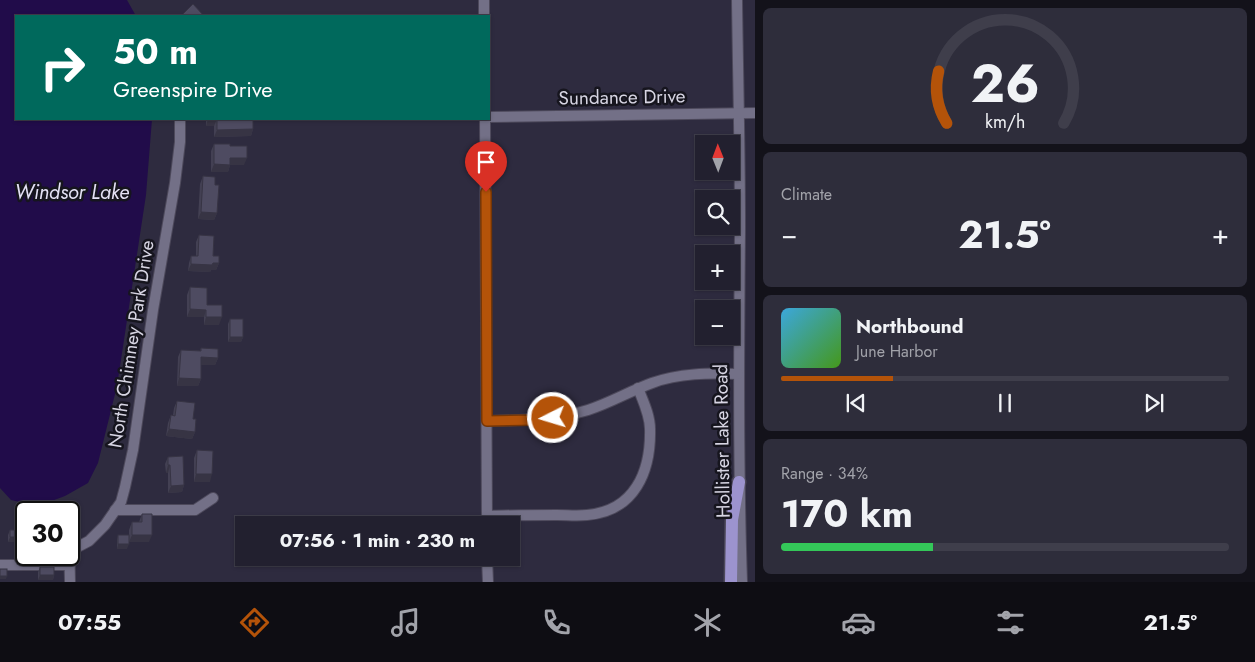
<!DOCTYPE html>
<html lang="en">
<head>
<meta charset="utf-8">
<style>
  body { margin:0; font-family:Jost,sans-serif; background:#2e2d3b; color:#f1f3f6; height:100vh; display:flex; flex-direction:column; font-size:19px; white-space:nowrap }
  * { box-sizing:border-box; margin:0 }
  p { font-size:16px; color:#a2a3aa }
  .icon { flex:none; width:28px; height:28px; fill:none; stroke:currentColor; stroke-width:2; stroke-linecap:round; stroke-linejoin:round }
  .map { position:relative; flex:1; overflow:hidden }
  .sheet { display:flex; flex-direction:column; gap:8px; padding:8px; background:#13121a; width:500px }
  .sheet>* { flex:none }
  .top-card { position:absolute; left:15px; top:15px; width:475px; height:105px; border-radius:0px; box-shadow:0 1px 4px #0004,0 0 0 1px #3f3e4b; background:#00695c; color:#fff; overflow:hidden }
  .needle { width:32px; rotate:359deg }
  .buttons { position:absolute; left:695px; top:135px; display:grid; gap:10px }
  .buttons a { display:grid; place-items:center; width:45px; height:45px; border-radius:0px; background:#22202f; box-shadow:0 1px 4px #0004,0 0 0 1px #3f3e4b; font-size:25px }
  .speed { position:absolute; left:15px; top:501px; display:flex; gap:10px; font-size:25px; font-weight:700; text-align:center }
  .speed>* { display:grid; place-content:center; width:65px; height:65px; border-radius:50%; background:#22202f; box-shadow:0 1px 4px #0004,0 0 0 1px #3f3e4b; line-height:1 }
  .speed .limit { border:2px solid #111; border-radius:8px; background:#fff; color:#111 }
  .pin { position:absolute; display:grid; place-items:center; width:42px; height:42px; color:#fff; margin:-51px -21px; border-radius:50% 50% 50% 0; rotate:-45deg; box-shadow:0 0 5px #0007 }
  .pin .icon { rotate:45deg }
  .me { position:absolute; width:55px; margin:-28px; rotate:265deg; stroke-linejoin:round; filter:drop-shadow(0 0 4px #0008) }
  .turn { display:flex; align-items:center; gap:18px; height:105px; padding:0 15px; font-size:22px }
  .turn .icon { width:65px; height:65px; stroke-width:2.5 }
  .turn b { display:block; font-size:35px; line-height:42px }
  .big { font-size:38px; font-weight:700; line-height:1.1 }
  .sheet .widget { flex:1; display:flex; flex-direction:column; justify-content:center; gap:8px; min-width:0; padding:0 18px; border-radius:8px; background:#2e2d3b }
  .sheet .dial { align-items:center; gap:0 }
  .dial svg { height:130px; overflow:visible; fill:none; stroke:#3f3e4b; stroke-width:7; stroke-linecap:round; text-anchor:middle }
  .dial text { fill:#f1f3f6; stroke:none }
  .song { display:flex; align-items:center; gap:15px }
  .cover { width:60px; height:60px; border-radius:8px; background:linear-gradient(135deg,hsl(200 70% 55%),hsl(100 70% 35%)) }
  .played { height:5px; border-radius:2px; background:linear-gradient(90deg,#b45309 25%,#3f3e4b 25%) }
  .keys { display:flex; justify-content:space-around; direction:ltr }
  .heat { display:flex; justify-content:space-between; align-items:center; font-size:28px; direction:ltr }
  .charge { height:8px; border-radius:4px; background:linear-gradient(90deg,#34c759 34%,#3f3e4b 0) }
  .trip { position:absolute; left:235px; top:516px; width:285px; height:50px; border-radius:0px; background:#22202f; box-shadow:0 1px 4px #0004,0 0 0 1px #3f3e4b; font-weight:700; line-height:50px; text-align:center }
  .menu { display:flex; height:80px; justify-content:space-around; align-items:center; background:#0e0d13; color:#a2a3aa }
  .menu .icon { width:35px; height:35px }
  .menu .selected { color:#b45309 }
  .menu b { font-size:22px; color:#f1f3f6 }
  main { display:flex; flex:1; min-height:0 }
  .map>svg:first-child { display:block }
  .water { fill:#210c4a }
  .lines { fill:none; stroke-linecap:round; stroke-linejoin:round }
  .minor-casing { stroke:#4d495b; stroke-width:12 }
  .major-casing { stroke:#4d495b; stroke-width:15 }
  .minor { stroke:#737087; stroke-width:10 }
  .major { stroke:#9c93ce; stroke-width:12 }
  .wall { fill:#434053 }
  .shaded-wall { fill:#373444 }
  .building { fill:#4e4b61; stroke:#373444 }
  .route-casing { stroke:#753606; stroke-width:12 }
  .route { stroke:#b45309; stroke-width:9 }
  .labels { text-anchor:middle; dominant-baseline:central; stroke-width:5; stroke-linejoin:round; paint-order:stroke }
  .street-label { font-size:19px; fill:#d7d5e3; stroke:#16151e }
  .water-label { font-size:20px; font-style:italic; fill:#e4e1f5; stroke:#16151e }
</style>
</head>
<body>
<main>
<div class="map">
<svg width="755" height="582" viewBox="0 0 755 582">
  <rect width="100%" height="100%" fill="#2e2b3f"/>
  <polygon class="water" points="0,0 127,0 136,16 16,16 16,119 152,119 146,195 117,386 98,463 88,483 65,496 38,506 11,500 0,488"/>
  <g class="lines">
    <g class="minor-casing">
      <g id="minor">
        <polyline points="484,0 484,16"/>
        <path d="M 737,0 C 738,76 740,151 740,227 C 739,345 738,463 742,582"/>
        <polyline points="489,117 755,113"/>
        <polyline points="485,119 487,525"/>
        <path d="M 487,421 C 522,420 555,420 588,410 C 610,403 630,391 652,383 C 679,373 709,373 738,374"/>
        <polyline points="115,510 195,510 213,498"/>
        <path d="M 487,516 C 510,515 533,515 557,515 C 567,515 577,516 587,515 C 635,511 651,471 650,429 C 650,415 643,401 638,388"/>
        <polyline points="69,538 70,582"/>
        <polyline points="70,551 89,541 105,525 121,502 125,487 133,450 153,310 175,183 180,142 180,119"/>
        <polyline points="487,558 488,582"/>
        <polyline points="0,565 70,565"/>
      </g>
    </g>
    <g class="major-casing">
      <polyline id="major" points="731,582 732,520 739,482"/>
    </g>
    <use href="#minor" class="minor"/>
    <use href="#major" class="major"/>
  </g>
  <g class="wall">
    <polygon points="206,119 253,119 253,129 251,136 214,137 214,126 206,126"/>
    <polygon points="214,144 230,146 244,165 230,165 228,172 211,172 211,151"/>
    <polygon points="203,176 215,185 217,213 214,220 198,219 200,184"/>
    <polygon points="199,235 219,263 216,270 211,270 210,272 188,271 189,263 191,256 196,256 196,242"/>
    <polygon points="190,287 207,305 219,325 204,325 204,317 187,317 187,295"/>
    <polygon points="230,319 243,337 241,342 228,342 228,324"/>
    <polygon points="201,348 218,358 215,365 201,365 201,379 198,386 177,386 178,357 181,350 200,351"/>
    <polygon points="177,401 193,419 195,432 192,439 166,436 168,423 171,415 173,415 174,408"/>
    <polygon points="197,450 210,482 194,482 194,458"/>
    <polygon points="168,457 184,485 182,492 168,493 168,473 166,473 165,464"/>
    <polygon points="142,514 149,542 129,542 129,530 132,522 139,522"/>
    <polygon points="10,530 26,530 26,552 18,552 19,542 8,542 8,535"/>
    <polygon points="118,535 127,549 117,549 117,540"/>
    <polygon points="40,567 54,575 53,580 38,580 38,572"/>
  </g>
  <g class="shaded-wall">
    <polygon points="208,119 217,119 214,126 206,126"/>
    <polygon points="253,129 251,136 214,137 217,130"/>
    <polygon points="230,158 247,158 244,165 230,165 228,172 211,172 214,164"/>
    <polygon points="201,212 217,213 214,220 198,219"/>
    <polygon points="213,263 219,263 216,270 211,270 210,272 188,271 191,264"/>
    <polygon points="190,309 206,310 204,317 187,317"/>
    <polygon points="206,317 222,317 219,325 204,325"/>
    <polygon points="230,337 243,337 241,342 228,342"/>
    <polygon points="201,357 218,358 215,365 199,365"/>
    <polygon points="179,378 201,379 198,386 177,386"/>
    <polygon points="169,429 195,432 192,439 166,436"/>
    <polygon points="168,465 170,465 168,473 166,473"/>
    <polygon points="196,474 212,474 210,482 194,482"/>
    <polygon points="184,485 182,492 168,493 171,486"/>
    <polygon points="132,535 152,535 149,542 129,542"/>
    <polygon points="10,537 20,537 19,542 8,542"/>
    <polygon points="118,544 129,544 127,549 117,549"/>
    <polygon points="20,547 26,547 26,552 18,552"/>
    <polygon points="40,575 54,575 53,580 38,580"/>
    <polygon points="0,576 7,576 6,579 0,579"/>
  </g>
  <g class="building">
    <polygon points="193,4 204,16 181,16"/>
    <polygon points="208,119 253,119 253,129 217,130 217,119"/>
    <polygon points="214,144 230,144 230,146 247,146 247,158 230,158 230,165 214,164"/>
    <polygon points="203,176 215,177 215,185 219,185 217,213 201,212"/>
    <polygon points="199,235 214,236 213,256 219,256 219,263 213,263 212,265 191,264 191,256 198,256"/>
    <polygon points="190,287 207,288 207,305 222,305 222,317 206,317 206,310 190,309"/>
    <rect x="230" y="319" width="13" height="18"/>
    <polygon points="201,348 218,349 218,358 201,357 201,379 179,378 181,350 201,351"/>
    <polygon points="177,401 195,403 193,419 196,419 195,432 169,429 171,415 175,416"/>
    <polygon points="197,450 213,451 212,474 196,474"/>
    <polygon points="183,456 184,485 171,486 170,465 168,465 168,457"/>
    <polygon points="142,514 152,514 152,535 132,535 132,522 142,522"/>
    <polygon points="10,530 26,530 26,547 20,547 20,537 10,537"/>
    <rect x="118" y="535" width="11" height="9"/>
    <rect x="40" y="567" width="14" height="8"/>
    <rect x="0" y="569" width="7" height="7"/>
  </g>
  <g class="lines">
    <g class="route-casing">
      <polyline id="route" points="486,192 487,421 534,420 553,418"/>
    </g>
    <use href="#route" class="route"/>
  </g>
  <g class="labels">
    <g class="street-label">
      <text transform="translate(622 97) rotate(-1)">Sundance Drive</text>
      <text transform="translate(131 344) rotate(-81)">North Chimney Park Drive</text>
      <text transform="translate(722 441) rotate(-91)">Hollister Lake Road</text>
    </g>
    <g class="water-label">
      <text x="72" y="192">Windsor Lake</text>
    </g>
  </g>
</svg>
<div class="buttons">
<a><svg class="needle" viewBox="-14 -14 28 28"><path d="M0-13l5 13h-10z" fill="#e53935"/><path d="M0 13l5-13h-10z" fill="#a2a3aa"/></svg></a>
<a><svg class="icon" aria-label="search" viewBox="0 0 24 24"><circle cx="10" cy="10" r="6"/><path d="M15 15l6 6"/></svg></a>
<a>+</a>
<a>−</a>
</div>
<div class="speed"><div class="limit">30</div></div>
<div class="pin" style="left:486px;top:192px;background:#d93025"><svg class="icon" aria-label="arrive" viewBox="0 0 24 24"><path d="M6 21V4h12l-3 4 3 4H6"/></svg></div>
<svg class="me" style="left:553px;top:418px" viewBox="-20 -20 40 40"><circle r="17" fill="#b45309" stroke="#fff" stroke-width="3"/><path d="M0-11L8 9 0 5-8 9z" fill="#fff"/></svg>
<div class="trip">07:56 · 1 min · 230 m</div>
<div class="top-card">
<div class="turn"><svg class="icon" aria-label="right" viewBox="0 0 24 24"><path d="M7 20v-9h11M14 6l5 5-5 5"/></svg><div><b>50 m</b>Greenspire Drive</div></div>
</div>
</div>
<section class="sheet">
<div class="widget dial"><svg viewBox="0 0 100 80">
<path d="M14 69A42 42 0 1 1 86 69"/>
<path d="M14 69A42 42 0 0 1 9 37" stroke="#b45309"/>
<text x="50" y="56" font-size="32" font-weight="700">26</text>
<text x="50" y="72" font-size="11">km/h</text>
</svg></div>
<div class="widget"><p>Climate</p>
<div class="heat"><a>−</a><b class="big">21.5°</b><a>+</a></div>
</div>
<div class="widget">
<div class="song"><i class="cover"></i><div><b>Northbound</b><p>June Harbor</p></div></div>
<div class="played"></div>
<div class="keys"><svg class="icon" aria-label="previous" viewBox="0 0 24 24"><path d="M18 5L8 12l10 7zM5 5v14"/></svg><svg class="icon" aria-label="pause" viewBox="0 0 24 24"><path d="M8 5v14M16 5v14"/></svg><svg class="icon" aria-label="next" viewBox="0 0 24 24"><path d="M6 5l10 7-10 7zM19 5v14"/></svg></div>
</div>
<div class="widget"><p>Range · 34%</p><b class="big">170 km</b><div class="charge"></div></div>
</section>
</main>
<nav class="menu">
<b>07:55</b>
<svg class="icon selected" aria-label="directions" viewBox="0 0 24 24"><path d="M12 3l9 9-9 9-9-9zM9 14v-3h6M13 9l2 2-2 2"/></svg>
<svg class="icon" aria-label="music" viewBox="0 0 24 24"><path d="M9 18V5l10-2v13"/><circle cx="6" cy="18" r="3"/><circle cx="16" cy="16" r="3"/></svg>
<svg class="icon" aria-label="phone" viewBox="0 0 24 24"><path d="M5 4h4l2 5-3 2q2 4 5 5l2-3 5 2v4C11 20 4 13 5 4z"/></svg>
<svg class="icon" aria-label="climate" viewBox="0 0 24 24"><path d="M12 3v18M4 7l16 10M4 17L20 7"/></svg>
<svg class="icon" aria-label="car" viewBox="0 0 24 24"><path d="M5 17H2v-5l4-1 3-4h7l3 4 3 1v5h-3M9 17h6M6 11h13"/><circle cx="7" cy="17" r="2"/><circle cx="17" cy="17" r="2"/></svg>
<svg class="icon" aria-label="filters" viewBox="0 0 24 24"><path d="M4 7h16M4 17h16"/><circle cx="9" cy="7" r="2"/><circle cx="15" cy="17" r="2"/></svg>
<b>21.5°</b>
</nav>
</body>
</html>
